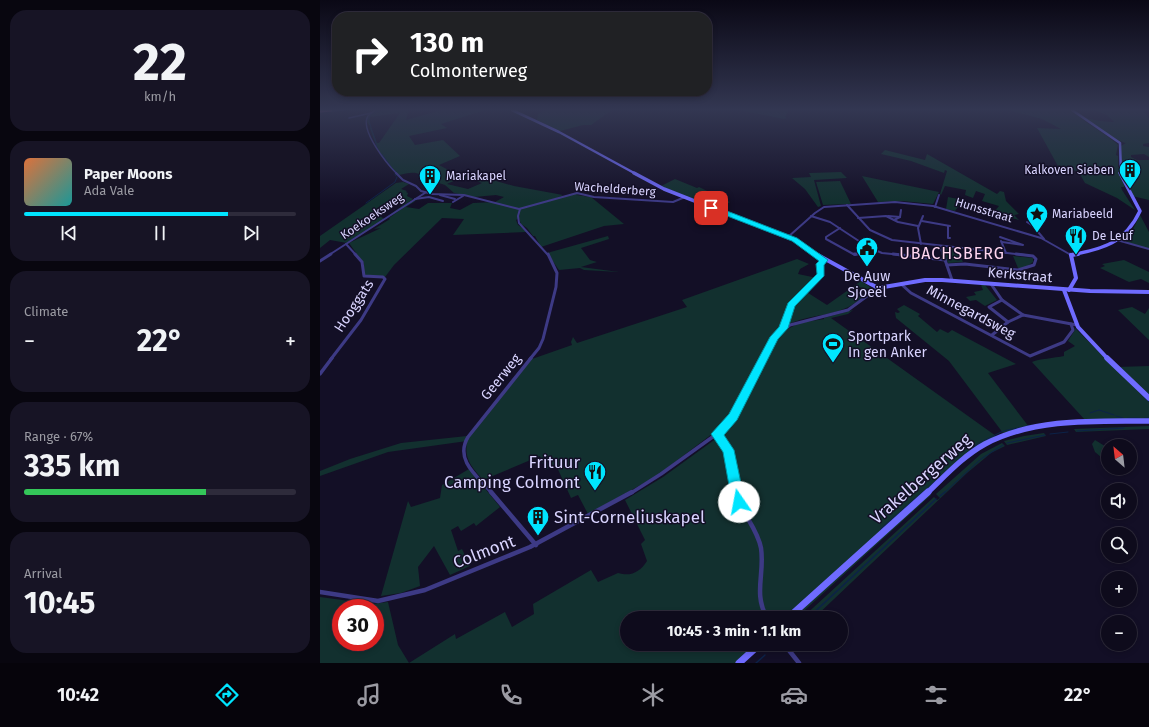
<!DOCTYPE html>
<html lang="en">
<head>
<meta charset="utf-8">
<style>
  body { margin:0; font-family:"Fira Sans",sans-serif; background:#171425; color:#f1f3f6; height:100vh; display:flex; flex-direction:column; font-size:15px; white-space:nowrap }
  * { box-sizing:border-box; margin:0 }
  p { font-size:13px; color:#9b9ba3 }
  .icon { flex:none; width:22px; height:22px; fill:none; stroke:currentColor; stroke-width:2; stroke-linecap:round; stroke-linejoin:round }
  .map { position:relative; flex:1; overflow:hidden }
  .drawer { display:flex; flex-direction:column; gap:10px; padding:10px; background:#08060f; width:320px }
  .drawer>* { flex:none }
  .hud { position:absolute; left:12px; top:12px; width:380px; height:84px; border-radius:16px; box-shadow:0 2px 6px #0003,0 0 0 1px #2e2b3b; background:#202124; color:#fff; overflow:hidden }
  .needle { width:26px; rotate:332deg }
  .tools { position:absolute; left:781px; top:439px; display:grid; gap:8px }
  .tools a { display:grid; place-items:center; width:36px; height:36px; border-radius:50%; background:#0e0b1c; box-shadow:0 2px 6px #0003,0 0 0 1px #2e2b3b; font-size:20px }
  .speed { position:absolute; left:12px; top:599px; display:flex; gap:8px; font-size:20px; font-weight:700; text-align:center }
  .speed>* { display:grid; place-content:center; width:52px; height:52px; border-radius:50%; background:#0e0b1c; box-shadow:0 2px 6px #0003,0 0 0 1px #2e2b3b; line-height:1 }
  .speed .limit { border:6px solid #d22; background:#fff; color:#111 }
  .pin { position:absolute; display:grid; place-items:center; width:34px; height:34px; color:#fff; margin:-17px; border-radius:8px; box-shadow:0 2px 6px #0006 }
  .me { position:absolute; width:44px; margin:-22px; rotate:348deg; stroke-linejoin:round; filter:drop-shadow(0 0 3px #0008) }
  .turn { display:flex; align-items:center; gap:14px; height:84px; padding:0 12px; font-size:18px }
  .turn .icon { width:52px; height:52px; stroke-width:2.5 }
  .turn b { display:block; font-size:28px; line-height:34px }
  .big { font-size:30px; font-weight:700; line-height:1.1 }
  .drawer .tile { flex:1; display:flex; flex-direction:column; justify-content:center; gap:6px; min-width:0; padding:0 14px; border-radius:16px; background:#171425 }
  .drawer .dial { align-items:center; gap:0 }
  .dial b { font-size:52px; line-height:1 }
  .song { display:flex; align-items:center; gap:12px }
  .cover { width:48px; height:48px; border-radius:6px; background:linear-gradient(135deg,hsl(20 70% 55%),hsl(180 70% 35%)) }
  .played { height:4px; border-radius:2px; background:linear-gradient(90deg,#00e5ff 75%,#2e2b3b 75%) }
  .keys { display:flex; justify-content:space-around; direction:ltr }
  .heat { display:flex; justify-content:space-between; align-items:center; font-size:22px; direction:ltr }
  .charge { height:6px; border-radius:3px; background:linear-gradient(90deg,#34c759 67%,#2e2b3b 0) }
  .trip { position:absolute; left:300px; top:611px; width:228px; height:40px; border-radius:20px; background:#0e0b1c; box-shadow:0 2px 6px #0003,0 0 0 1px #2e2b3b; font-weight:700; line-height:40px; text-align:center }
  .menu { display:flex; height:64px; justify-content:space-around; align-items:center; background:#06040b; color:#9b9ba3 }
  .menu .icon { width:28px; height:28px }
  .menu .active { color:#00e5ff }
  .menu b { font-size:18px; color:#f1f3f6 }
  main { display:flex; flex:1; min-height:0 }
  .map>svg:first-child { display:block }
  .green { fill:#12302f; fill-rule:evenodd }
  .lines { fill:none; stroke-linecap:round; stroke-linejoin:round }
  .stream-far1 { stroke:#0c2248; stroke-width:1 }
  .stream { stroke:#0c2248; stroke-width:1.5 }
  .street-far4 { stroke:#3d3a85; stroke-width:1.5 }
  .street-far3 { stroke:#3d3a85; stroke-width:2 }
  .street-far2 { stroke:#3d3a85; stroke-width:3 }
  .street-far1 { stroke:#3d3a85; stroke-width:3.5 }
  .street { stroke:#3d3a85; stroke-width:4.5 }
  .secondary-far4 { stroke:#6f6bff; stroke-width:2.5 }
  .secondary-far3 { stroke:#6f6bff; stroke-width:3.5 }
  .secondary-far2 { stroke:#6f6bff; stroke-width:4 }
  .secondary-far1 { stroke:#6f6bff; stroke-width:5.5 }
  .secondary { stroke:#6f6bff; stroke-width:7 }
  .highway { stroke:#ff4fa3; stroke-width:3 }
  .route { fill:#00e5ff; stroke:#0095a6 }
  .labels { text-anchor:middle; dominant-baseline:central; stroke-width:3; stroke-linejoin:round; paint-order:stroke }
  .far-poi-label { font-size:12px; fill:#d9d4ff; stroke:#130f26; text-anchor:start }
  .far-street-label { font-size:12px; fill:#d9d4ff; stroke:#130f26 }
  .street-label { font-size:14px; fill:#d9d4ff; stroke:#130f26 }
  .poi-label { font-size:14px; fill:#d9d4ff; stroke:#130f26 }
  .quarter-label { font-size:16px; letter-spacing:1px; fill:#ffd6f0; stroke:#130f26 }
  .near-poi-label { font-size:17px; fill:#d9d4ff; stroke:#130f26; text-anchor:end }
  .near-street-label { font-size:17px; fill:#d9d4ff; stroke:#130f26 }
</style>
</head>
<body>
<main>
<section class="drawer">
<div class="tile dial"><b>22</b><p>km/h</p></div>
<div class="tile">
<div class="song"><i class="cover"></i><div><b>Paper Moons</b><p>Ada Vale</p></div></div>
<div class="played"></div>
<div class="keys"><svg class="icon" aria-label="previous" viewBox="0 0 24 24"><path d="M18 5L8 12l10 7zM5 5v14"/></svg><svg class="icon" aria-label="pause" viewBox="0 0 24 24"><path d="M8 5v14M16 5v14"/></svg><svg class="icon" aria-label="next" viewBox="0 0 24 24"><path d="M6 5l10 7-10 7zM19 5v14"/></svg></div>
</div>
<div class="tile"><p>Climate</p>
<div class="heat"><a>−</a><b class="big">22°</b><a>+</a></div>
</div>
<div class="tile"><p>Range · 67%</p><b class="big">335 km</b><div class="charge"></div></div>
<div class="tile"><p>Arrival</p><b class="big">10:45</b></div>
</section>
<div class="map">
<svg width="829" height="663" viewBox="0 0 829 663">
  <rect width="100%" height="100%" fill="#130f26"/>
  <g class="green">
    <path d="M 56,110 L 89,110 L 86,120 L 121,110 L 165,110 L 121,124 L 127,128 L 89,136 L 95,145 L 123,140 L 140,156 L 119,165 L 134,173 L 145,176 L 156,176 C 146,180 135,179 127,184 L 148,189 L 162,183 L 154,180 L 162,177 L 194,186 L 243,195 L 237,198 L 255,193 L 260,194 L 256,195 L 271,197 L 304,224 L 284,226 L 221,247 L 215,236 L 213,236 L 207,228 L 201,224 L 199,218 L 196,220 L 198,225 L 206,230 L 214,242 L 206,232 L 133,235 L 144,219 L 122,218 L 74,265 L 65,277 L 44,275 L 44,264 L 29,243 L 61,228 L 54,229 L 70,219 L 69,218 L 91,202 L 97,200 L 86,207 L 99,209 L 108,203 L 132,203 L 130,208 L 140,210 L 153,203 L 175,202 L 184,197 L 176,195 L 154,197 L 134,193 L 125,185 L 106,179 L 104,180 L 98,177 L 101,175 C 95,171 87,173 79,175 C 63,163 56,147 50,128 L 51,127 L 47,122 L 49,115 ZM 80,113 L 59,143 L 57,143 L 49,122 L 50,117 Z"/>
    <polygon points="225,110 292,110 271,125 263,125 240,131 217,120 218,114"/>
    <polygon points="420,110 469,110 465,117 467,118 464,119"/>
    <path d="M 689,110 L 751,110 C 763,122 782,131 796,143 L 798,145 L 796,155 L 798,156 L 798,167 L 800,168 L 799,147 L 806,143 C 800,143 771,122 762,118 C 773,119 782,122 794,122 L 787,115 L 774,110 L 824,110 L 829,119 L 829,143 L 823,144 L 823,146 L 829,147 L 829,157 L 824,154 L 811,155 L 811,157 L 817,160 L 829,160 L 829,200 L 812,196 L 804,185 L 804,187 L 801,187 L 802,190 L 815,210 L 797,198 L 765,183 L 758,171 L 739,168 L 717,128 L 741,129 L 722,119 Z"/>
    <polygon points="565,150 605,160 607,154 677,194 680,191 684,192 686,201 699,214 694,215 699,220 673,213 679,206 662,201 665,194 656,191 653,198 645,195 646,190 625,186 621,195 620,194 627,171 625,170 624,173 591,161 561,154"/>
    <polygon points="521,172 527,178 494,180 501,206 498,207 485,189 472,178 491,177 489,173"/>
    <polygon points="542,176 619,192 613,204 582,201 558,202"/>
    <polygon points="355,179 377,188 379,187 410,202 399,209 341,186"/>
    <polygon points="520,181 531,204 503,205 496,182"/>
    <path d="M 83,182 L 89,184 L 81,189 L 87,191 L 86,192 L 88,193 L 87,196 L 93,199 L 64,220 L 27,243 L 10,240 L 0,248 L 0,236 L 76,183 ZM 71,203 L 83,205 L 64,219 L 60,216 L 53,215 Z"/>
    <polygon points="628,197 643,200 635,211 626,209"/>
    <polygon points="820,215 829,232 829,249 800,240 812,231"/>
    <polygon points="288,236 289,239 261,248 270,260 277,262 261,267 299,272 264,270 260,268 239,270 227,253"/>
    <polygon points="623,248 636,249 643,262 628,263"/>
    <polygon points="693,256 713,258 713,262 705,268 698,268"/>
    <path d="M 477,259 L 489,264 L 480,269 L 478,274 L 497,278 L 470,305 L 463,326 L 456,334 L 404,425 L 335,477 L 268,514 L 258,495 L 251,498 L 236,465 L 225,470 L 220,456 L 163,480 C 151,466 144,459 147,441 L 68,452 L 0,476 L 0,471 L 30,459 L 81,443 L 147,436 L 212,359 L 252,345 L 251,342 L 253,337 L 257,343 L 367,307 L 362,300 Z"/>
    <polygon points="804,260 829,272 829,283 821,279 809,282 780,268 785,266 782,264"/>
    <path d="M 541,281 L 553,289 L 552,290 L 539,287 L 536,293 L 542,298 C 517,319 491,312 465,326 L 469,309 L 485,291 L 507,305 Z"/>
    <polygon points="661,285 665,285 677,300 665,306 656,300 650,301 646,297 656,295 654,292 663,290"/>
    <polygon points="584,305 600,314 598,316 617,332 620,329 628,333 632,330 696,364 668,373 709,427 683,433 629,361 576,318 575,312 578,313 580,312 577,309"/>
    <polygon points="812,307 825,314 829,308 829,340 798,310"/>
    <path d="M 533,310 L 528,314 L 511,318 L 676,436 L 663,443 L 465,618 L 307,618 L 307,644 L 437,644 L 416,663 L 0,663 L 0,597 L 52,604 L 68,602 L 78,645 L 89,663 L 135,634 L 136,639 L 185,612 L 192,627 L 214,614 L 213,604 L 271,570 L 278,582 L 298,573 C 311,577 320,572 327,561 L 321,544 L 325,540 L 305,500 L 343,477 L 408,430 L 418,416 L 462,332 L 479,323 L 504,319 L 504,318 ZM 21,608 L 55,608 L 55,642 L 21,642 Z"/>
    <path d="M 754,327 L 829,402 L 829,419 L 766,421 L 712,362 C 718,359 735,358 744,356 L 744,352 L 755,346 L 748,341 L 755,330 Z"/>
    <polygon points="829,366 829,397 797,367"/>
    <polygon points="829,426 829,429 756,432 754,429"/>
    <polygon points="724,433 726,436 687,445 684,441 704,436"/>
    <polygon points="775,440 788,448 788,463 775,452 772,444"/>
    <polygon points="682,443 685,446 671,453 647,473 494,618 482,618 614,497 617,500 620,498 616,494 661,454"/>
    <polygon points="149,469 180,507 156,526 154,523 141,531 138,526 131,530 138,551 142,549 150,566 130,575 114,546 98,567 100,586 81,593 61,596 88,501 91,507 120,498 122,485"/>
    <polygon points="609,494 611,495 476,618 473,618"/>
  </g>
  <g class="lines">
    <g class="stream-far1">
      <polyline points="48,118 51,127"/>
      <polyline points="49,118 53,113 63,110"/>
      <polyline points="51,128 55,139"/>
      <polyline points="55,140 57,147"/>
      <polyline points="62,154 72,168"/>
      <polyline points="73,169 77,173"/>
      <polyline points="75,174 76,176"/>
      <polyline points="46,203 75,182 77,177"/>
      <polyline points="821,394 829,402"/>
      <polyline points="770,413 779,410 794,415"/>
      <polyline points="796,416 803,418"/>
      <polyline points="808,418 819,418"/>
      <polyline points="825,418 829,418"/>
      <polyline points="757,431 804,428"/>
      <polyline points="730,434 748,432"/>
      <polyline points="687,443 725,435"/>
      <polyline points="602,493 657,444 683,431 712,425"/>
      <polyline points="624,493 661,459 683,445"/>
    </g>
    <g class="stream">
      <polyline points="620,496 625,492"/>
      <polyline points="561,529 603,492"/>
      <polyline points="488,618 616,499"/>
      <polyline points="436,663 445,655"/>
    </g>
    <g class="street-far4">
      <path d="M 55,110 C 53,112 49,114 48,116 C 39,130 68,165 77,174"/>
      <polyline points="8,111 24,110"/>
      <polyline points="29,118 51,113"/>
    </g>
    <g class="street-far3">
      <polyline points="76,173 83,180 96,186 101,191 112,194 144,195 199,209 257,193 274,197 353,202 365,197"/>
      <polyline points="120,195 135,199"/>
      <polyline points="95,199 109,197 123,201"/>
      <polyline points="133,202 143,196"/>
      <polyline points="527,205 550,230 572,240 705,255"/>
      <polyline points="615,207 619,195"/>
      <polyline points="200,209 198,216 199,223 228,255"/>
      <polyline points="491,216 510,222 548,247 562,253 582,255"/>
      <polyline points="568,216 580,217"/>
      <polyline points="538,218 566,216 578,222 598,226"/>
      <polyline points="574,220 580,217 581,210"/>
      <polyline points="602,221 630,226"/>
      <polyline points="707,222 713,226 724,239"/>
      <polyline points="628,226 628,238 630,238"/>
      <polyline points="520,228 506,237 506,239 535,255 551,249"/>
      <polyline points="468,237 495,213 504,207 575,202 613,206 721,238 751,255"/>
      <polyline points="680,237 703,245 682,242"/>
      <polyline points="797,240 829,249"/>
      <polyline points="681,241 686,253"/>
      <polyline points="26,244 36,255"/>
      <polyline points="601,244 598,228 603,216"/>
      <polyline points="620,246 623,255"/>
      <polyline points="9,255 111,189"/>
    </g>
    <g class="street-far2">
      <polyline points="534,254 537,254"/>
      <polyline points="573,254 625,260"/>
      <polyline points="623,254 632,280"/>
      <polyline points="750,254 751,255"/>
      <polyline points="0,261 11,254"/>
      <polyline points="627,265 645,264 698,270 714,265 716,259 713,256 696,254"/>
      <polyline points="581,284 591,293 710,356 744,342 753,330 751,324"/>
      <polyline points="671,284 682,300 703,315"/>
      <polyline points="682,300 669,307 688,322"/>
      <path d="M 463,328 C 471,301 481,294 501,275 L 500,264 L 504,260"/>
      <polyline points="672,335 688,322 703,315 757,325"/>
      <polyline points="11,359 41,320 65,279 63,277 44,276 42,262 35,254"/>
      <polyline points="210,359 219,348 223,339 236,287 237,273 228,254"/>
      <polyline points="443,359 455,337 470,325 528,310 558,288"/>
    </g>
    <g class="street-far1">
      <polyline points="0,374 12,358"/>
      <polyline points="397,434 407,451 416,493"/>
      <path d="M 172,493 C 158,477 134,460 148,437 L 211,358"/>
      <polyline points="311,493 341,474 405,428 413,417 444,358"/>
    </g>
    <g class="street">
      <polyline points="171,492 216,545"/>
      <path d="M 416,492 C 420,512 437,527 441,548 C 445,574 433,593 447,618"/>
      <polyline points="0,592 58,601 105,590 210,547 312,492"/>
      <polyline points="464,644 479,663"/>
    </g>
    <g class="secondary-far4">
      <polyline points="192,110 239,132 316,174"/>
      <polyline points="752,110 800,143 801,174"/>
    </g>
    <g class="secondary-far3">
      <polyline points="314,173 344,189 477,241 497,255"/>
      <path d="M 751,255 C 783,249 805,243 820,211 L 800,173"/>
    </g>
    <g class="secondary-far2">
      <polyline points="496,254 558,288 605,280 622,280 770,291 829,292"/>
      <polyline points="744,290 758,327 788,359"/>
      <polyline points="749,290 756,278 751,255 758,254"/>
    </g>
    <g class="secondary-far1">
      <polyline points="787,358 829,398"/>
      <path d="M 607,493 C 625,476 643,456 665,444 C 714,418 775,421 829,421"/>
    </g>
    <g class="secondary">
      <polyline points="468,618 608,492"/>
      <polyline points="419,663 440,644"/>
    </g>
    <polyline class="highway" points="0,111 11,110"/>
  </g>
  <linearGradient id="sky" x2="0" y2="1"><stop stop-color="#0a0815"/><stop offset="0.54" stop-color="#333752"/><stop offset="1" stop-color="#333752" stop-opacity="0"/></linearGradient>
  <rect width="829" height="203" fill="url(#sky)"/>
  <polygon class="route" points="389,206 394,206 477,238 508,260 504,265 504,276 475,306 468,328 458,339 417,420 404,435 414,450 425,502 423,506 419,508 414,506 412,502 403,452 391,434 409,414 450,337 459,327 468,303 497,274 496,264 499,261 472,241 389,209"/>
  <defs>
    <g id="building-pin" transform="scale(1.15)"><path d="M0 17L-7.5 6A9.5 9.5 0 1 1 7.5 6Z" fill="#00e5ff" stroke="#130f26"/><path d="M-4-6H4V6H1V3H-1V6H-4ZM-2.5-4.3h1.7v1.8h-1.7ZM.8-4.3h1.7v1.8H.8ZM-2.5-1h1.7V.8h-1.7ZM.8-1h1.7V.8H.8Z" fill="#111"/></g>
    <g id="sight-pin" transform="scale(1.15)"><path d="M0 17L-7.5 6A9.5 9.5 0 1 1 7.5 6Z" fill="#00e5ff" stroke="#130f26"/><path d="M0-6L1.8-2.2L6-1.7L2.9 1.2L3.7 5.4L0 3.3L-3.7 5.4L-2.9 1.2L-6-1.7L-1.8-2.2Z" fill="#111"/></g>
    <g id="restaurant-pin" transform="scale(1.15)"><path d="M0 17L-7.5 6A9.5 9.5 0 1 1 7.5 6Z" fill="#00e5ff" stroke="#130f26"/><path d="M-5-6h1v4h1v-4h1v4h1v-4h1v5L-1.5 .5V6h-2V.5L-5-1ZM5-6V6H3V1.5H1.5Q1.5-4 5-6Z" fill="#111"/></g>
    <g id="civic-pin" transform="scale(1.15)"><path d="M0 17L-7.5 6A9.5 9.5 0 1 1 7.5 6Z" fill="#00e5ff" stroke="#130f26"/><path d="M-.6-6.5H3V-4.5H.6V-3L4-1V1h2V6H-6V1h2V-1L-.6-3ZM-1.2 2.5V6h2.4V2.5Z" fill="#111"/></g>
    <g id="stadium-pin" transform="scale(1.15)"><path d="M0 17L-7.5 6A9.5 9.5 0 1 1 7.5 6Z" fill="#00e5ff" stroke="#130f26"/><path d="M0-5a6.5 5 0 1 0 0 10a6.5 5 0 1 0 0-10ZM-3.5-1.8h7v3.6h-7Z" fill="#111"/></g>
  </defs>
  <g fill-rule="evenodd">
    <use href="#building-pin" x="810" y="170"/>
    <use href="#building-pin" x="110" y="176"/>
    <use href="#sight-pin" x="717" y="214"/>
    <use href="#restaurant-pin" x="756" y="236"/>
    <use href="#civic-pin" x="547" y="248"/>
    <use href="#stadium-pin" x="513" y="344"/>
    <use href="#restaurant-pin" x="275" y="472"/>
    <use href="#building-pin" x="218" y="517"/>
  </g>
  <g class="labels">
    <g class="far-poi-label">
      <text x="794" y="170" text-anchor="end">Kalkoven Sieben</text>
      <text x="126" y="176">Mariakapel</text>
      <text x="732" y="214">Mariabeeld</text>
      <text x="772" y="236">De Leuf</text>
    </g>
    <g class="far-street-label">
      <text transform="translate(295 189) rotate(4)">Wachelderberg</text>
      <text transform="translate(664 210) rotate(17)">Hunsstraat</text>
      <text transform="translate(52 216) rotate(-34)">Koekoeksweg</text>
    </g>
    <g class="street-label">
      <text transform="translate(700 275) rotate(5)">Kerkstraat</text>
      <text transform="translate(34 306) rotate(-57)">Hooggats</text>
      <text transform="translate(651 312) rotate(28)">Minnegardsweg</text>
      <text transform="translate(181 377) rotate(-51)">Geerweg</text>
    </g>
    <g class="poi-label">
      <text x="547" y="276">De Auw<tspan x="547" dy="16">Sjoeël</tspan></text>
      <text x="528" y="336" text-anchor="start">Sportpark<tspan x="528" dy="16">In gen Anker</tspan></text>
    </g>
    <g class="quarter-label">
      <text x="632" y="253">UBACHSBERG</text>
    </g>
    <g class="near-poi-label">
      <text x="260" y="462">Frituur<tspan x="260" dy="20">Camping Colmont</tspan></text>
      <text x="234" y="517" text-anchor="start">Sint-Corneliuskapel</text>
    </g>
    <g class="near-street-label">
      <text transform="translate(601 479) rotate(-41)">Vrakelbergerweg</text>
      <text transform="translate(164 552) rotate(-21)">Colmont</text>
    </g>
  </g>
</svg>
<div class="tools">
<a><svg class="needle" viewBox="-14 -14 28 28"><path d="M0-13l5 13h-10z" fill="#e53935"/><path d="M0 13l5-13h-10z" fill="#9b9ba3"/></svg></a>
<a><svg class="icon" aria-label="sound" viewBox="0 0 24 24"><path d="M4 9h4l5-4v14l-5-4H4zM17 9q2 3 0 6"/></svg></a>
<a><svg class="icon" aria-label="search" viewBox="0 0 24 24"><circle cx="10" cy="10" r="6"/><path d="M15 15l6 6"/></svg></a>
<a>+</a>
<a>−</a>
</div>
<div class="speed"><div class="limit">30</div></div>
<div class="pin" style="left:391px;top:208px;background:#d93025"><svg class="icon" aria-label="arrive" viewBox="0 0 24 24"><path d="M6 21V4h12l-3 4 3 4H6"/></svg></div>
<svg class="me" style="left:419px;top:502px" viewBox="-20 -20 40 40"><circle r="19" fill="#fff"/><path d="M0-13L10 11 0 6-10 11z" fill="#00e5ff"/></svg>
<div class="trip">10:45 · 3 min · 1.1 km</div>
<div class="hud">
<div class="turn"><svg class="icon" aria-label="right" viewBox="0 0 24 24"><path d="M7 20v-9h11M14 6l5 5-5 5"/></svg><div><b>130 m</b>Colmonterweg</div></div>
</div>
</div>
</main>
<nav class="menu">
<b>10:42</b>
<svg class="icon active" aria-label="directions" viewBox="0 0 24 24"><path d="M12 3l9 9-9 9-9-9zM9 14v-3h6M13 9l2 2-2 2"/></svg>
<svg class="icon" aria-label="music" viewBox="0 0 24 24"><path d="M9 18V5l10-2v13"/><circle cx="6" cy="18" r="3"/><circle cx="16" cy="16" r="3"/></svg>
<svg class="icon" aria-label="phone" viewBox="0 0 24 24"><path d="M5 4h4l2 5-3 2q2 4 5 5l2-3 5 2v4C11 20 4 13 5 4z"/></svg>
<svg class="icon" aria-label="climate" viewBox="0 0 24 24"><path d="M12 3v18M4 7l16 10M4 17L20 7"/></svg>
<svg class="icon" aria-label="car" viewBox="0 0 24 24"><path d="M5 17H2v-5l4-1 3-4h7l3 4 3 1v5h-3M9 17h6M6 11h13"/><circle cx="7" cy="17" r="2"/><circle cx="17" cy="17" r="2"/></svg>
<svg class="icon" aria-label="filters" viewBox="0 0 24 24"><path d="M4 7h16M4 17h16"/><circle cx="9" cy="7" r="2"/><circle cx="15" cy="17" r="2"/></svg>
<b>22°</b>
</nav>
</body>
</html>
